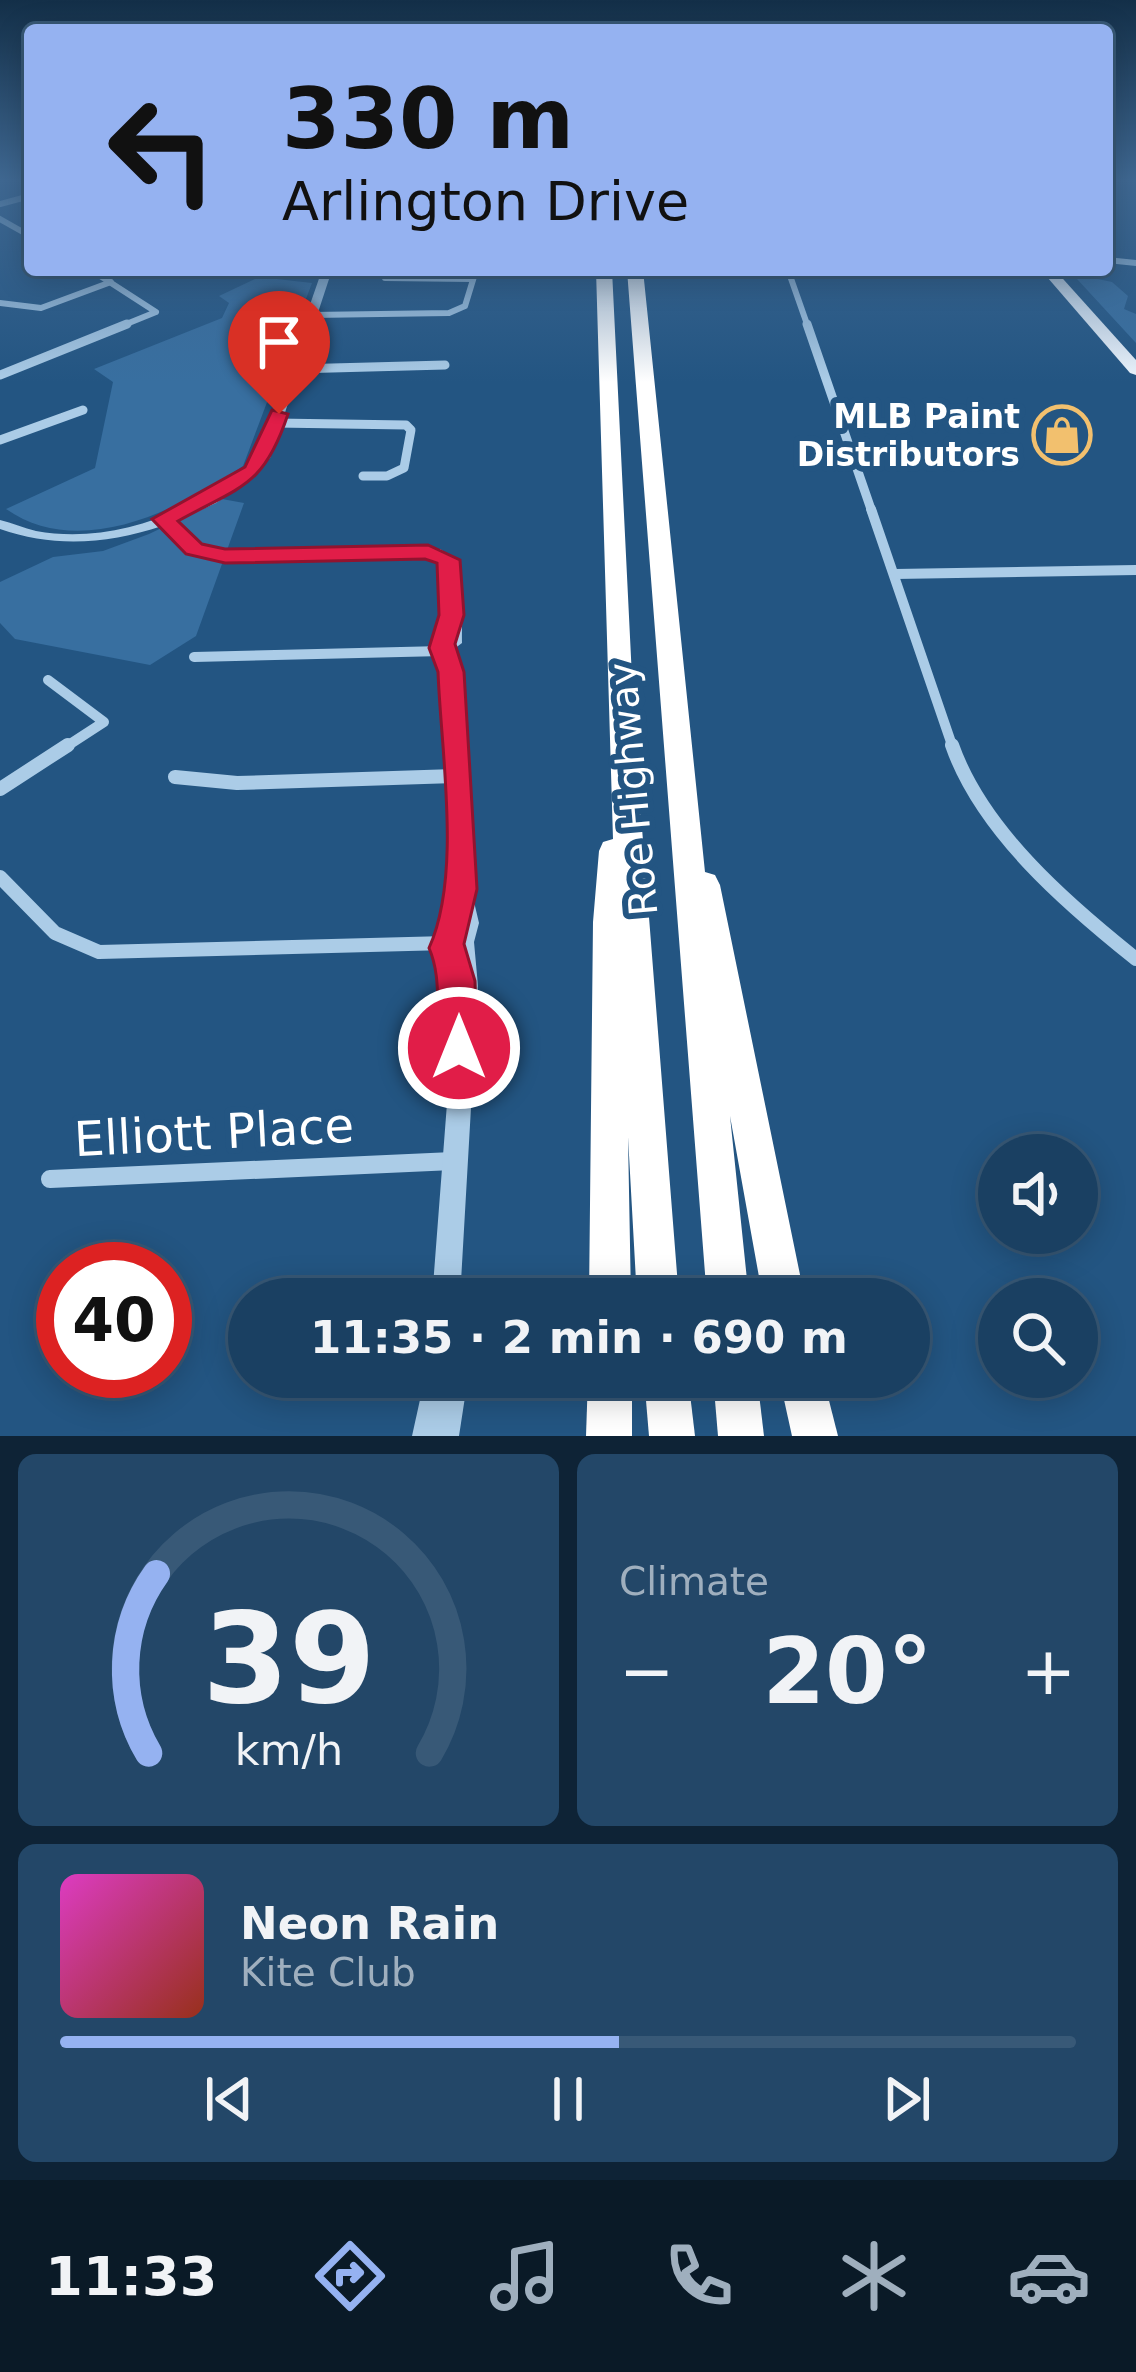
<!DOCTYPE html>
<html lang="en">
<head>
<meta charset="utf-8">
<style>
  body { margin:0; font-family:"DejaVu Sans",sans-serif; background:#234768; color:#f1f3f6; height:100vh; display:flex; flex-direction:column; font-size:45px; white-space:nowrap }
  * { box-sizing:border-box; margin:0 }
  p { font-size:39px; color:#9fafbe }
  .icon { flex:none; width:66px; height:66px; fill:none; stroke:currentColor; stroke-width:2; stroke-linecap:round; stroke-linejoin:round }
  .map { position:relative; height:1436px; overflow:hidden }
  .sheet { display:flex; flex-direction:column; gap:18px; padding:18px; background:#0e2336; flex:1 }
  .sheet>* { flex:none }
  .banner { position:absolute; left:24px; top:24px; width:1089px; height:252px; border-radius:12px; box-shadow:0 6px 30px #0003,0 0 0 3px #385977; background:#95b2f1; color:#111; overflow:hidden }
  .buttons { position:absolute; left:978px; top:1134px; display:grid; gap:24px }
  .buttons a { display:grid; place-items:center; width:120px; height:120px; border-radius:50%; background:#1a4062; box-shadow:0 6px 30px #0003,0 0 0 3px #385977; font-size:60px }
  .speed { position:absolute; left:36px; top:1242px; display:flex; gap:24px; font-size:60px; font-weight:700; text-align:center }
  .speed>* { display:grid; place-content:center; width:156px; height:156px; border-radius:50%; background:#1a4062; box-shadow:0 6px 30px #0003,0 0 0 3px #385977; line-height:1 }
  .speed .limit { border:18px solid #d22; background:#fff; color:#111 }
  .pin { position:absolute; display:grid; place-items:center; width:102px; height:102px; color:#fff; margin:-123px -51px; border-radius:50% 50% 50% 0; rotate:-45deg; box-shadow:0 0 12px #0007 }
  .pin .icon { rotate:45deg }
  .me { position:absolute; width:132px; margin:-66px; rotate:0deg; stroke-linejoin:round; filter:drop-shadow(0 0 9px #0008) }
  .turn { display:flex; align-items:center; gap:42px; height:252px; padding:0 60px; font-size:54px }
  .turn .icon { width:156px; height:156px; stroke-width:2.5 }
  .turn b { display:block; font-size:84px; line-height:102px }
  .big { font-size:90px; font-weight:700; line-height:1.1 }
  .sheet .card { flex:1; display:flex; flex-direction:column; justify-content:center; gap:18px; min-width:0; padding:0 42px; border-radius:18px; background:#234768 }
  .sheet .dial { align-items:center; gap:0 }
  .dial svg { height:312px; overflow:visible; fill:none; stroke:#385977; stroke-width:7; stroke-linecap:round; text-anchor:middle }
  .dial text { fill:#f1f3f6; stroke:none }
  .song { display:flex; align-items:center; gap:36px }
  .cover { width:144px; height:144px; border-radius:18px; background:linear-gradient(135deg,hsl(310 70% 55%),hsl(10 70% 35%)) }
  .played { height:12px; border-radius:6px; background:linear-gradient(90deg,#95b2f1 55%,#385977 55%) }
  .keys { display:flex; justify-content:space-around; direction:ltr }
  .heat { display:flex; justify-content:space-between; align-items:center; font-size:66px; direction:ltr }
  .sheet .tiles { flex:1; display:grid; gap:18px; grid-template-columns:1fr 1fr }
  .card:last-child { grid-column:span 2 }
  .trip { position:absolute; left:228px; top:1278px; width:702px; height:120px; border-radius:60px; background:#1a4062; box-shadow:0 6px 30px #0003,0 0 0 3px #385977; font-weight:700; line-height:120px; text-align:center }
  .tabs { display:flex; height:192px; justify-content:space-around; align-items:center; background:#0a1a27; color:#9fafbe }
  .tabs .icon { width:84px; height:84px }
  .tabs .current { color:#95b2f1 }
  .tabs b { font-size:54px; color:#f1f3f6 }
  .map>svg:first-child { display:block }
  .green { fill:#386fa0 }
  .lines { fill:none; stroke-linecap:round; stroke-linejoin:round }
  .minor-far4 { stroke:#abcce7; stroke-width:6 }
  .minor-far3 { stroke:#abcce7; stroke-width:9 }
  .minor-far2 { stroke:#abcce7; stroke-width:10 }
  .minor-far1 { stroke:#abcce7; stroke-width:14 }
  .minor { stroke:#abcce7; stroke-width:18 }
  .tertiary { fill:#abcce7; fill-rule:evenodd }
  .primary { fill:#edf5fd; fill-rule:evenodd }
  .motorway { fill:#fff; fill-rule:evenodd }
  .route { fill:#e11d48; stroke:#92132f; stroke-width:3 }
  .labels { text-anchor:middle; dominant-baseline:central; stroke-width:12; stroke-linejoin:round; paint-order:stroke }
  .far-poi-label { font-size:33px; font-weight:bold; fill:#fff; stroke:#235582; text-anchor:end }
  .street-label { font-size:39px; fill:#fff; stroke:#235582 }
  .near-street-label { font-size:48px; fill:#fff; stroke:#235582 }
</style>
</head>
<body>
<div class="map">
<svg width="1136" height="1436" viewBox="0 0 1136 1436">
  <rect width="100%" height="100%" fill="#235582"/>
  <g class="green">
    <path d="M 259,277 L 312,283 L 243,466 C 178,511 79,560 6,509 L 95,468 L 113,382 L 94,369 L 222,318 L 229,303 L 219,296 Z"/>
    <polygon points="1093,278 1112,282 1128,296 1124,309 1136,314 1136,343 1077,279"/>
    <polygon points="222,499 244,503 196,636 150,665 15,639 0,623 0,582 53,557 103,551 149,534"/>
  </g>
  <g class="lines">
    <g class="minor-far4">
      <polyline points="0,204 30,196"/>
      <polyline points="0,219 30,236"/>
      <polyline points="91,270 156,312 119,327"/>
      <polyline points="788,270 808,327"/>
      <polyline points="385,278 473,279"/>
      <polyline points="0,303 41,308 111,282"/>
      <polyline points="312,315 449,313 465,306 476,270"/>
    </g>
    <g class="minor-far3">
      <polyline points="807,324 872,512"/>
      <polyline points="294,369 445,365"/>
      <polyline points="0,375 127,324"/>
      <polyline points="276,423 406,425 411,430 404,468 387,476 363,476"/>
      <polyline points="0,440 83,410"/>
    </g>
    <g class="minor-far2">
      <polyline points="871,509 953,748"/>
      <polyline points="895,574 1136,570"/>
      <polyline points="194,657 443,651"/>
      <polyline points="48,680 104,722 64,748"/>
    </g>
    <g class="minor-far1">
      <path d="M 952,745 C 982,831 1067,904 1136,959"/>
      <polyline points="175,777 237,783 455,776"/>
      <polyline points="0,789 68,745"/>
      <polyline points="0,877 55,933 99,952 447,943"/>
    </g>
    <polyline class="minor" points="50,1179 453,1161"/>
    <g class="tertiary">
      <polygon points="1107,257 1136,260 1136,266 1107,263"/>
      <path d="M 322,270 L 332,270 L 270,458 L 245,483 L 216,503 L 174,522 L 199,545 L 225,551 L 440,549 C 469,566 461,612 462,643 L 454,649 L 471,889 L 479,923 L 474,942 L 478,986 L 460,1299 L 432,1299 L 456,986 L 454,966 L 441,960 L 435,946 L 441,934 L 456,928 L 457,923 L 451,889 L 440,652 L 448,646 L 443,568 L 436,559 L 225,561 L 189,552 L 162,526 C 108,544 54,548 0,529 L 0,520 C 12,523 24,528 36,531 C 115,545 200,511 257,457 Z"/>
      <polygon points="425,1377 461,1377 465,1397 459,1436 412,1436"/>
    </g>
    <polygon class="primary" points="1041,270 1055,270 1136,360 1136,375 1130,373"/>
    <g class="motorway">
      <polygon points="596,270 612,270 635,739 679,1299 637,1299 628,1137 631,1299 589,1299 593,922 599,851 603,842 613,839"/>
      <polygon points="627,270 643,270 705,872 715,875 720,885 805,1299 763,1299 730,1116 749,1299 707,1299"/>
      <polygon points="588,1377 632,1377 632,1436 586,1436"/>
      <polygon points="644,1377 688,1377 695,1436 649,1436"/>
      <polygon points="713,1377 757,1377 764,1436 718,1436"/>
      <polygon points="779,1377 823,1377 838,1436 792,1436"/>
    </g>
  </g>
  <linearGradient id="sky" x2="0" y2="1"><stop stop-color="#132f48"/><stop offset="0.47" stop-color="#3f6892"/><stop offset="1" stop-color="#3f6892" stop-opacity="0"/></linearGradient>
  <rect width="1136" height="382" fill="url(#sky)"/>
  <path class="route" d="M 272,410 L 288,414 C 264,487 241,486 178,521 L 202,544 L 225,549 L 428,545 L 460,560 L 464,615 L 455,644 L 464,672 L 477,889 L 464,944 L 475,981 L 477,1048 L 472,1060 L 459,1065 L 447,1060 C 431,1025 445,985 429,948 C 462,875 441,753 438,672 L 429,648 L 439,615 L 437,563 L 425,559 L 225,563 L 186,554 L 152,519 L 245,467 Z"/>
  <defs>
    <g id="shop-ring" transform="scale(3)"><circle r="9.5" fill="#235582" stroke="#f2c06e" stroke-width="1.5"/><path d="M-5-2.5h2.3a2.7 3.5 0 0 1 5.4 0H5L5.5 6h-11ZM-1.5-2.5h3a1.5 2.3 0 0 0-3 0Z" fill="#f2c06e"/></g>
  </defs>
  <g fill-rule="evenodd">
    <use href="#shop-ring" x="1062" y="435"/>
  </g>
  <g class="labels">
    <g class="far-poi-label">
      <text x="1020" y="416">MLB Paint<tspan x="1020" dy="38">Distributors</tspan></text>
    </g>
    <g class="street-label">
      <text transform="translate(633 789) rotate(-95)">Roe Highway</text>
    </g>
    <g class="near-street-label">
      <text transform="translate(214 1132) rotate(-3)">Elliott Place</text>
    </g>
  </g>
</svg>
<div class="buttons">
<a><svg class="icon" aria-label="sound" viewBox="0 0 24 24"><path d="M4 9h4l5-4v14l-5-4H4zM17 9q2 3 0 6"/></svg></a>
<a><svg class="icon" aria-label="search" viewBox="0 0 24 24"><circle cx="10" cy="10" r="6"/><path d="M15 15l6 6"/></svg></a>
</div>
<div class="speed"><div class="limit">40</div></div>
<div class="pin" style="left:279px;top:414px;background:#d93025"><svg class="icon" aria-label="arrive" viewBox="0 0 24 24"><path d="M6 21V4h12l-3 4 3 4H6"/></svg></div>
<svg class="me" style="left:459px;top:1048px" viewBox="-20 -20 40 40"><circle r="17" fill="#e11d48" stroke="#fff" stroke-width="3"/><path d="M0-11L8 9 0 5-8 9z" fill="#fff"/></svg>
<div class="trip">11:35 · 2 min · 690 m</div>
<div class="banner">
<div class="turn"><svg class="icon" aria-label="left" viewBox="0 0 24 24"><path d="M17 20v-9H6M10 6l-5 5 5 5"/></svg><div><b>330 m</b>Arlington Drive</div></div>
</div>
</div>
<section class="sheet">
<div class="tiles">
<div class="card dial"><svg viewBox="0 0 100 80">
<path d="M14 69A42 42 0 1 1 86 69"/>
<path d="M14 69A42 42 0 0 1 16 23" stroke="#95b2f1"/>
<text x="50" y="56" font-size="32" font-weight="700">39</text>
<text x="50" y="72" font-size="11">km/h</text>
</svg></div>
<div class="card"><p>Climate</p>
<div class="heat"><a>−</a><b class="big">20°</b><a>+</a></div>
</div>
<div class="card">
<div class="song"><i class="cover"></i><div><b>Neon Rain</b><p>Kite Club</p></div></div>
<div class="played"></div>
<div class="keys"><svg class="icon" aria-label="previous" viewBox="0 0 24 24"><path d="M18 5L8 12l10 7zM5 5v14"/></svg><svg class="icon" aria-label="pause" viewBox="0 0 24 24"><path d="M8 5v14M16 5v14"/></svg><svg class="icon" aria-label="next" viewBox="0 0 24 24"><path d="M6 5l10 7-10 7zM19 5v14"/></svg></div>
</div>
</div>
</section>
<nav class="tabs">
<b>11:33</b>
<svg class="icon current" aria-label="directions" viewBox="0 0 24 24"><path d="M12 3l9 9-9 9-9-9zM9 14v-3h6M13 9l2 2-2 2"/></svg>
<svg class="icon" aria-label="music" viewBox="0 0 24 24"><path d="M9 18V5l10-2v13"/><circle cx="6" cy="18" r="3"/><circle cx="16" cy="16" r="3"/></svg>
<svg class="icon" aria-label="phone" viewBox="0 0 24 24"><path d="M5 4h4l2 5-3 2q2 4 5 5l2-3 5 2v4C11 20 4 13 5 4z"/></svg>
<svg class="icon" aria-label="climate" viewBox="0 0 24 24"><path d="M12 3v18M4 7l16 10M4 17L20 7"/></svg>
<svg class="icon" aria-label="car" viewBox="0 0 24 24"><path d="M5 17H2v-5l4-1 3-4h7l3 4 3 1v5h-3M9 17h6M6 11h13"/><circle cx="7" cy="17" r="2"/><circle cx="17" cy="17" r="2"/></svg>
</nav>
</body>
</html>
